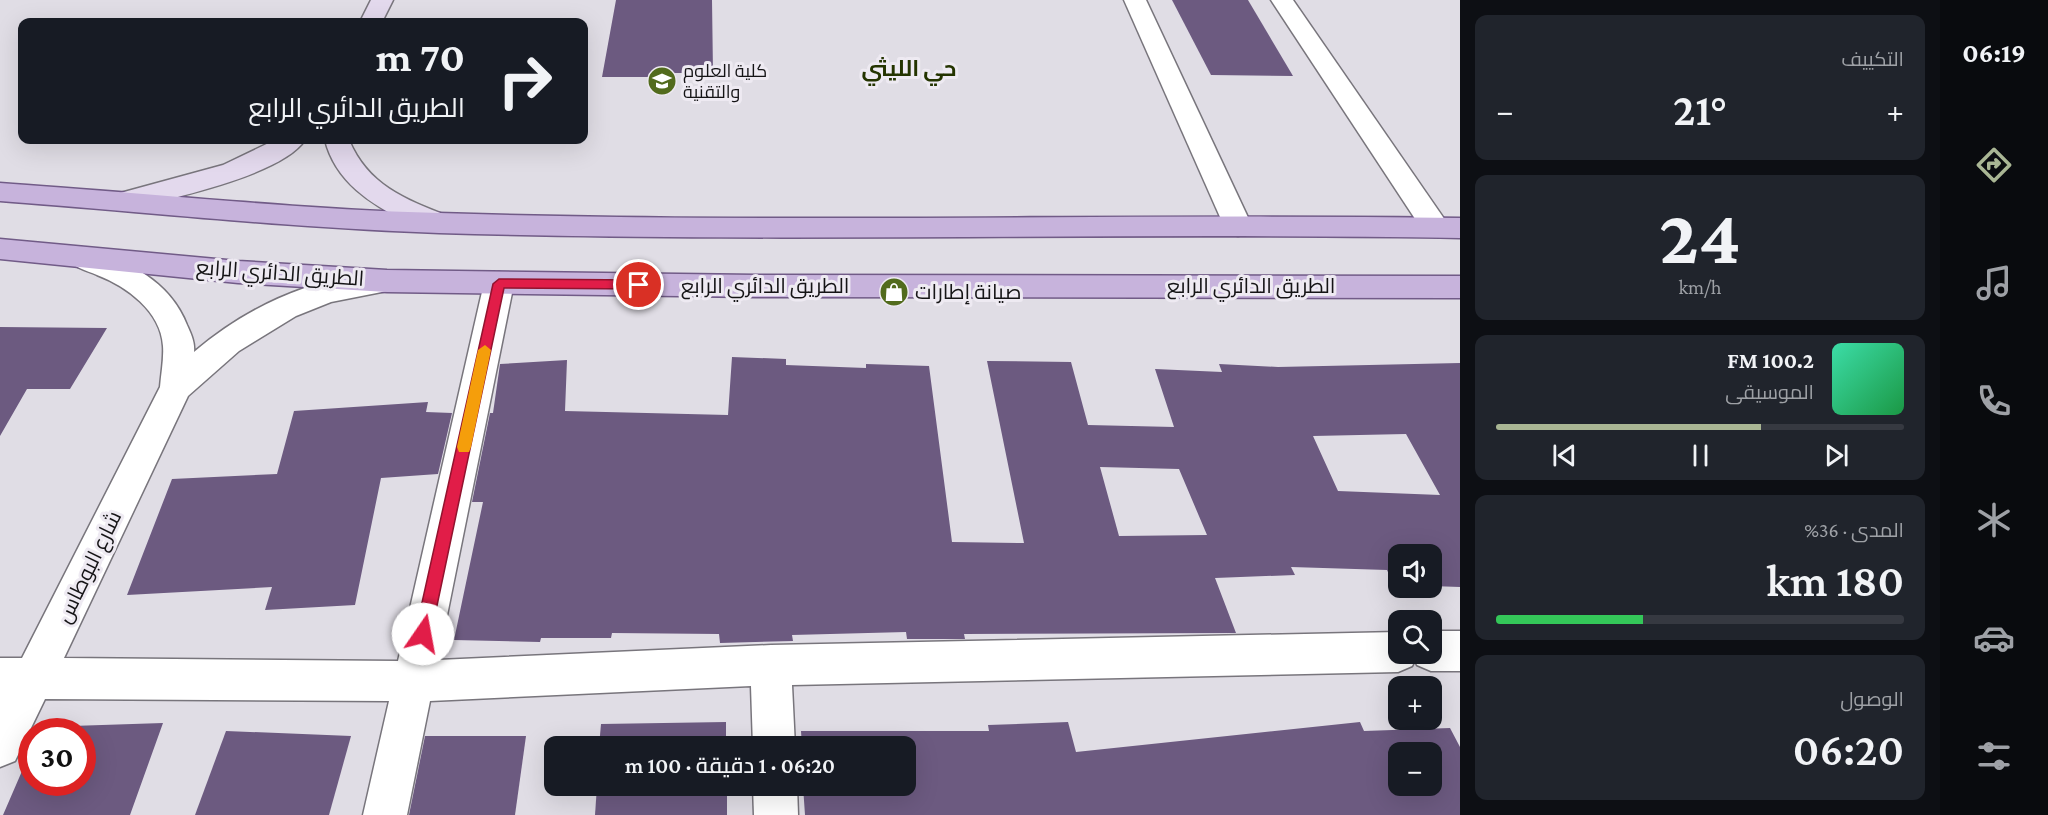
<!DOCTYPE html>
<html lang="ar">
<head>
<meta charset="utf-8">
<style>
  body { margin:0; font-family:"Crimson Pro",Cairo,serif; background:#20242c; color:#f1f3f6; direction:rtl; height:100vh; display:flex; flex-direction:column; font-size:22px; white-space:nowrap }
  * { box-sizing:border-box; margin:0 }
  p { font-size:20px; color:#9ea1a6 }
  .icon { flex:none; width:33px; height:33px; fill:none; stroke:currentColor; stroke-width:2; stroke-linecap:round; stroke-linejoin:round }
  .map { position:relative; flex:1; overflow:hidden; direction:ltr }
  .details { display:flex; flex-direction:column; gap:15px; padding:15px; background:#0d0f14; width:480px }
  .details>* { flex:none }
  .banner { position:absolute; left:18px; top:18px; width:570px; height:126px; border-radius:12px; box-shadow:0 6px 24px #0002; direction:rtl; background:#171b24; color:#f1f3f6; overflow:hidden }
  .buttons { position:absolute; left:1388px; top:544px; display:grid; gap:12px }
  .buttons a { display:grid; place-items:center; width:54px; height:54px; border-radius:12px; background:#171b24; box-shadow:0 6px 24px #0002; font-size:30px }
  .speed { position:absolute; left:18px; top:718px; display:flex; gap:12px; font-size:30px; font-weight:700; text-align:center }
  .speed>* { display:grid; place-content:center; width:78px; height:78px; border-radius:50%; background:#171b24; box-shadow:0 6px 24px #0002; line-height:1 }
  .speed .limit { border:9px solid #d22; background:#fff; color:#111 }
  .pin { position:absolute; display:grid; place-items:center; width:51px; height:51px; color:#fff; margin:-26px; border:3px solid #fff; border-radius:50%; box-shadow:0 2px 6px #0007 }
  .me { position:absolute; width:66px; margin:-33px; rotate:12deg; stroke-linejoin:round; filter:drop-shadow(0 0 4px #0008) }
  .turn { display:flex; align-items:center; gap:21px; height:126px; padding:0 24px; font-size:27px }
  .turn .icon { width:78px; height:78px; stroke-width:2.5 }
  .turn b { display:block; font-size:42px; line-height:51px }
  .big { font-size:45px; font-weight:600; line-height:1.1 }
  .details .card { flex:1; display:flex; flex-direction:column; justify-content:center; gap:9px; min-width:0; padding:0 21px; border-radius:12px; background:#20242c }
  .details .dial { align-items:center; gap:0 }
  .dial b { font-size:78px; line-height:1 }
  .song { display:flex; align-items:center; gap:18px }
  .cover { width:72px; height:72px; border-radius:9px; background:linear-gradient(135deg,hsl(160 70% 55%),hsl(140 70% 35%)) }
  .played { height:6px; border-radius:3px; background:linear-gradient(90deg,#a9b694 65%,#363941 65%) }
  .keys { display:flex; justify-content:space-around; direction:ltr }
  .heat { display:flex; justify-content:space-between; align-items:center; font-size:33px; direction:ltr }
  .charge { height:9px; border-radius:4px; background:linear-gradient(90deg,#34c759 36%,#363941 0) }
  .trip { position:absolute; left:544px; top:736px; width:372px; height:60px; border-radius:12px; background:#171b24; box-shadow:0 6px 24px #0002; font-weight:600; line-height:60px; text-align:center; direction:rtl }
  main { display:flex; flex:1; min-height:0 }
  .dock { display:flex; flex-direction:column; width:108px; justify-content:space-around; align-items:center; background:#090b0e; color:#9ea1a6 }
  .dock .icon { width:42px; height:42px }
  .dock .on { color:#a9b694 }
  .dock b { font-size:27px; color:#f1f3f6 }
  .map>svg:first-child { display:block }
  .building { fill:#6c5a80; fill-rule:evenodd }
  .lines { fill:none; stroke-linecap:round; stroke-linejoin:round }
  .street-casing { stroke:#78757c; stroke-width:3 }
  .secondary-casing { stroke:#78757c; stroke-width:3 }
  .primary-casing { stroke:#715b87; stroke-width:3 }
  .street { fill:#fff; fill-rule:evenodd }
  .secondary { fill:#e3d9ed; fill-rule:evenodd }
  .primary { fill:#c7b3dc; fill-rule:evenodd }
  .route { fill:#e11d48; stroke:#92132f; stroke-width:1.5 }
  .slow { fill:#f59e0b }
  .labels { text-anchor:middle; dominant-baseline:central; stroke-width:6; stroke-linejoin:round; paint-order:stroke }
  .far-poi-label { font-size:18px; fill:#151416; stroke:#eeeaf2; text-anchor:start }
  .street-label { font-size:21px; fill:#151416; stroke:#eeeaf2 }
  .poi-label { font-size:21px; fill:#151416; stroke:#eeeaf2; text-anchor:start }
  .far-district-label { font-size:22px; font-weight:bold; fill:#243400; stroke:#eeeaf2 }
</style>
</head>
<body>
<main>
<nav class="dock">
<b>06:19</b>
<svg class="icon on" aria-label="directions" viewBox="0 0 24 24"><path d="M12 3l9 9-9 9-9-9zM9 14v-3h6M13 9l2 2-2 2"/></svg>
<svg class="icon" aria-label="music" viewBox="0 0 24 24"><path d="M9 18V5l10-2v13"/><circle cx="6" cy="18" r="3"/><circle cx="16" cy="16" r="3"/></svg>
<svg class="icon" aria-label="phone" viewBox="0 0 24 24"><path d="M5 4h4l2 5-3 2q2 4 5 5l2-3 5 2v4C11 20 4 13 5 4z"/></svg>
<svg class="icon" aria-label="climate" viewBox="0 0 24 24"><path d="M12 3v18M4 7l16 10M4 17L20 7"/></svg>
<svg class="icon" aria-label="car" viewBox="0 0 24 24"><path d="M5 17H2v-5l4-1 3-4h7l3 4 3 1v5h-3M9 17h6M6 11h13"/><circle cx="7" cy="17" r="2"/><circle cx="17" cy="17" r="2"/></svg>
<svg class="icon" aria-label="filters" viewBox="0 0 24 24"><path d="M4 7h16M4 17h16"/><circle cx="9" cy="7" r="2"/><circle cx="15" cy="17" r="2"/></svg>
</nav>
<section class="details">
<div class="card"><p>التكييف</p>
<div class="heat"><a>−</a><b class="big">21°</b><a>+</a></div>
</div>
<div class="card dial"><b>24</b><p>km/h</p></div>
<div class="card">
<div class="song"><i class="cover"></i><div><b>100.2 FM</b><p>الموسيقى</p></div></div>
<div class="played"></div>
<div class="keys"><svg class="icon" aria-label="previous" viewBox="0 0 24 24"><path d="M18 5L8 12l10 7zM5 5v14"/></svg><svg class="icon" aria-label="pause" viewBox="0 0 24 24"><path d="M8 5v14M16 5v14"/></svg><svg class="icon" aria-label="next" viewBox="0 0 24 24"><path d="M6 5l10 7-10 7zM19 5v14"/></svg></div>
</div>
<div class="card"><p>المدى · 36%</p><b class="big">180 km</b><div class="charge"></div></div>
<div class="card"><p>الوصول</p><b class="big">06:20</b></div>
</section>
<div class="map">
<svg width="1460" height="815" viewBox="0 0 1460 815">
  <rect width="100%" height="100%" fill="#e0dde5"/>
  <g class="building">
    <polygon points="616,0 712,0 713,73 649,73 648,77 602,77"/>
    <polygon points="1172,0 1248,0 1293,76 1211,75"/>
    <polygon points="0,327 107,328 70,389 27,389 0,436"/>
    <path d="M 732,357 L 786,359 L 786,365 L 866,368 L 866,364 L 929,366 L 952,542 L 1024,543 L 987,361 L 1071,362 L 1088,425 L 1174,427 L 1155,369 L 1222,372 L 1219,364 L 1278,367 L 1460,363 L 1460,587 L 1431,586 L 1431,555 L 1398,555 L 1398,585 L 1394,585 L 1387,570 L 1291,567 L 1295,575 L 1215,578 L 1236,633 L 964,634 L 965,639 L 907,639 L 906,632 L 792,635 L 793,641 L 720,643 L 719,634 L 612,633 L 611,638 L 541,638 L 540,642 L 454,640 L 483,502 L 472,502 L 490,413 L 493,413 L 500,364 L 567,360 L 565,411 L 728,415 ZM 1406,434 L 1440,495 L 1338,491 L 1313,436 ZM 1100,467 L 1179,469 L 1207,535 L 1119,536 Z"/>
    <polygon points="428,402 426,412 452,413 438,474 381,478 355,605 265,610 272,587 127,595 172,479 277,474 294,411"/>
    <polygon points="726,722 726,747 599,747 601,724"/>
    <path d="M 1068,722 L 1076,752 L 1360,722 L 1364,731 L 1450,728 L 1460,747 L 1460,815 L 805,815 L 803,786 L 906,786 L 906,747 L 802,747 L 801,731 L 989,731 L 988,725 ZM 1398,753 L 1431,753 L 1431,786 L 1398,786 Z"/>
    <polygon points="163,723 130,815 3,815 32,748 32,783 82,783 82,732 39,732 41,727"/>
    <polygon points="226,731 351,736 329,815 195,815"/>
    <polygon points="425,736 526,736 515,815 409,815"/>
    <polygon points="597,786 727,786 727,815 595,815"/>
  </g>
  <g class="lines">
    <g class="street-casing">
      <g id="street">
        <polygon points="1124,0 1146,0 1252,226 1248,233 1238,236 1228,233 1224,226"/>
        <polygon points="1271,0 1293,0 1445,220 1449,227 1445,234 1435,237 1425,234"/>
        <path d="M 81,247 C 125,260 169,279 187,325 C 191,334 195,342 194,352 C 241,312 296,285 356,275 C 371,273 384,269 397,273 L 402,281 L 397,289 L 331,302 L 296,316 L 239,351 L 188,396 L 64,658 L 398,661 L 484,283 L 489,275 L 499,272 L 509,275 L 514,283 L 438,660 L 771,645 L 1398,632 L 1398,654 L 1431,654 L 1431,631 L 1460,631 L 1460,671 L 1431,671 L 1417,665 L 1415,660 L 1412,666 L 1398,672 L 792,685 L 795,747 L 753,747 L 751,686 L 430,701 L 407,815 L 363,815 L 389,701 L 45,699 L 15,761 L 0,767 L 0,658 L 22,658 L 160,387 C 161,374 164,359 163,346 C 161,311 126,286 97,275 C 86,270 73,268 67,257 L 71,250 Z"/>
        <polygon points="753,786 797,786 798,815 754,815"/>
      </g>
    </g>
    <g class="secondary-casing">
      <g id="secondary">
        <polygon points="371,0 393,0 382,22 360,22"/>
        <path d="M 275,140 L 305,140 C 281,176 165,200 123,210 L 113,207 L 109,201 L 113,195 L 223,165 Z"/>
        <path d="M 325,140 L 349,140 C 368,185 404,199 448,216 L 452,223 L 448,230 C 433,234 421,227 408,222 C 371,205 335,181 325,140 Z"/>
      </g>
    </g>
    <g class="primary-casing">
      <g id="primary">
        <path d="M 0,183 C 146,193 293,209 439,213 C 779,224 1120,213 1460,218 L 1460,238 C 1120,232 779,243 439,233 C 293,228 146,212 0,201 Z"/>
        <polygon points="0,239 238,261 387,270 756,275 1460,276 1460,298 756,297 387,292 238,283 0,259"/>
      </g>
    </g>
    <use href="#street" class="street"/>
    <use href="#secondary" class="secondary"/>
    <use href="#primary" class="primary"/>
  </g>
  <polygon class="route" points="499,279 639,280 645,285 639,289 504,288 431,634 429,640 423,642 417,640 415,634 493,284"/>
  <polygon class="slow" points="485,345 491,350 471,447 469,452 459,452 457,447 478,350"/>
  <defs>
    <g id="university-disc" transform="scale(1.5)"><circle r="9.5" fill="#526b1d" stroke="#eeeaf2"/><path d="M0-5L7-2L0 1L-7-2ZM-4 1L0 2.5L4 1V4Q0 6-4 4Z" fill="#fff"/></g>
    <g id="shop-disc" transform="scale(1.5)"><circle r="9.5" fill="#526b1d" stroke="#eeeaf2"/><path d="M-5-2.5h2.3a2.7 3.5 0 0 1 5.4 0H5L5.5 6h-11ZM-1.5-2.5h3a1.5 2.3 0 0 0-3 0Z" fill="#fff"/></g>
  </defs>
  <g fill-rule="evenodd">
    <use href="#university-disc" x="662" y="81"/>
    <use href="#shop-disc" x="894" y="292"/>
  </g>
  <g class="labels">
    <g class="far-poi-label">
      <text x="683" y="71">كلية العلوم<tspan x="683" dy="21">والتقنية</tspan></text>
    </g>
    <g class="street-label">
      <text transform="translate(280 273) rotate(4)">الطريق الدائري الرابع</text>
      <text x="765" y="286">الطريق الدائري الرابع</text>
      <text x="1251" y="286">الطريق الدائري الرابع</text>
      <text transform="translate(89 567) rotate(-64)">شارع البوطاس</text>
    </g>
    <g class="poi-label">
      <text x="915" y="292">صيانة إطارات</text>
    </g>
    <g class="far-district-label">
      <text x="909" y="68">حي الليثي</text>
    </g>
  </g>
</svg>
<div class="buttons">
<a><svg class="icon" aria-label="sound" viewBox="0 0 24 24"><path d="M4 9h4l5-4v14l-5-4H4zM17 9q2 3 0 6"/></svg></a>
<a><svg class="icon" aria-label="search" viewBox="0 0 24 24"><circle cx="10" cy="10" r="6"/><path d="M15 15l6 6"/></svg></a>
<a>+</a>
<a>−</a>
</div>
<div class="speed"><div class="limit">30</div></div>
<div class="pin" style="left:639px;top:285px;background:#d93025"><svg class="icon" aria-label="arrive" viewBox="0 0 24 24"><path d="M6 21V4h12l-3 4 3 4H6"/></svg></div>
<svg class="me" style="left:423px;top:634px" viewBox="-20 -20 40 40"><circle r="19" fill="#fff"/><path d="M0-13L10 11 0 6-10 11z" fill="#e11d48"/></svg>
<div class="trip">06:20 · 1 دقيقة · 100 m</div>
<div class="banner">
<div class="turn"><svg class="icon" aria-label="right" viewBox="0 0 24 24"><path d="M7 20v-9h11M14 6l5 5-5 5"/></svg><div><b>70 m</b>الطريق الدائري الرابع</div></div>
</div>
</div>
</main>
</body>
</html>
